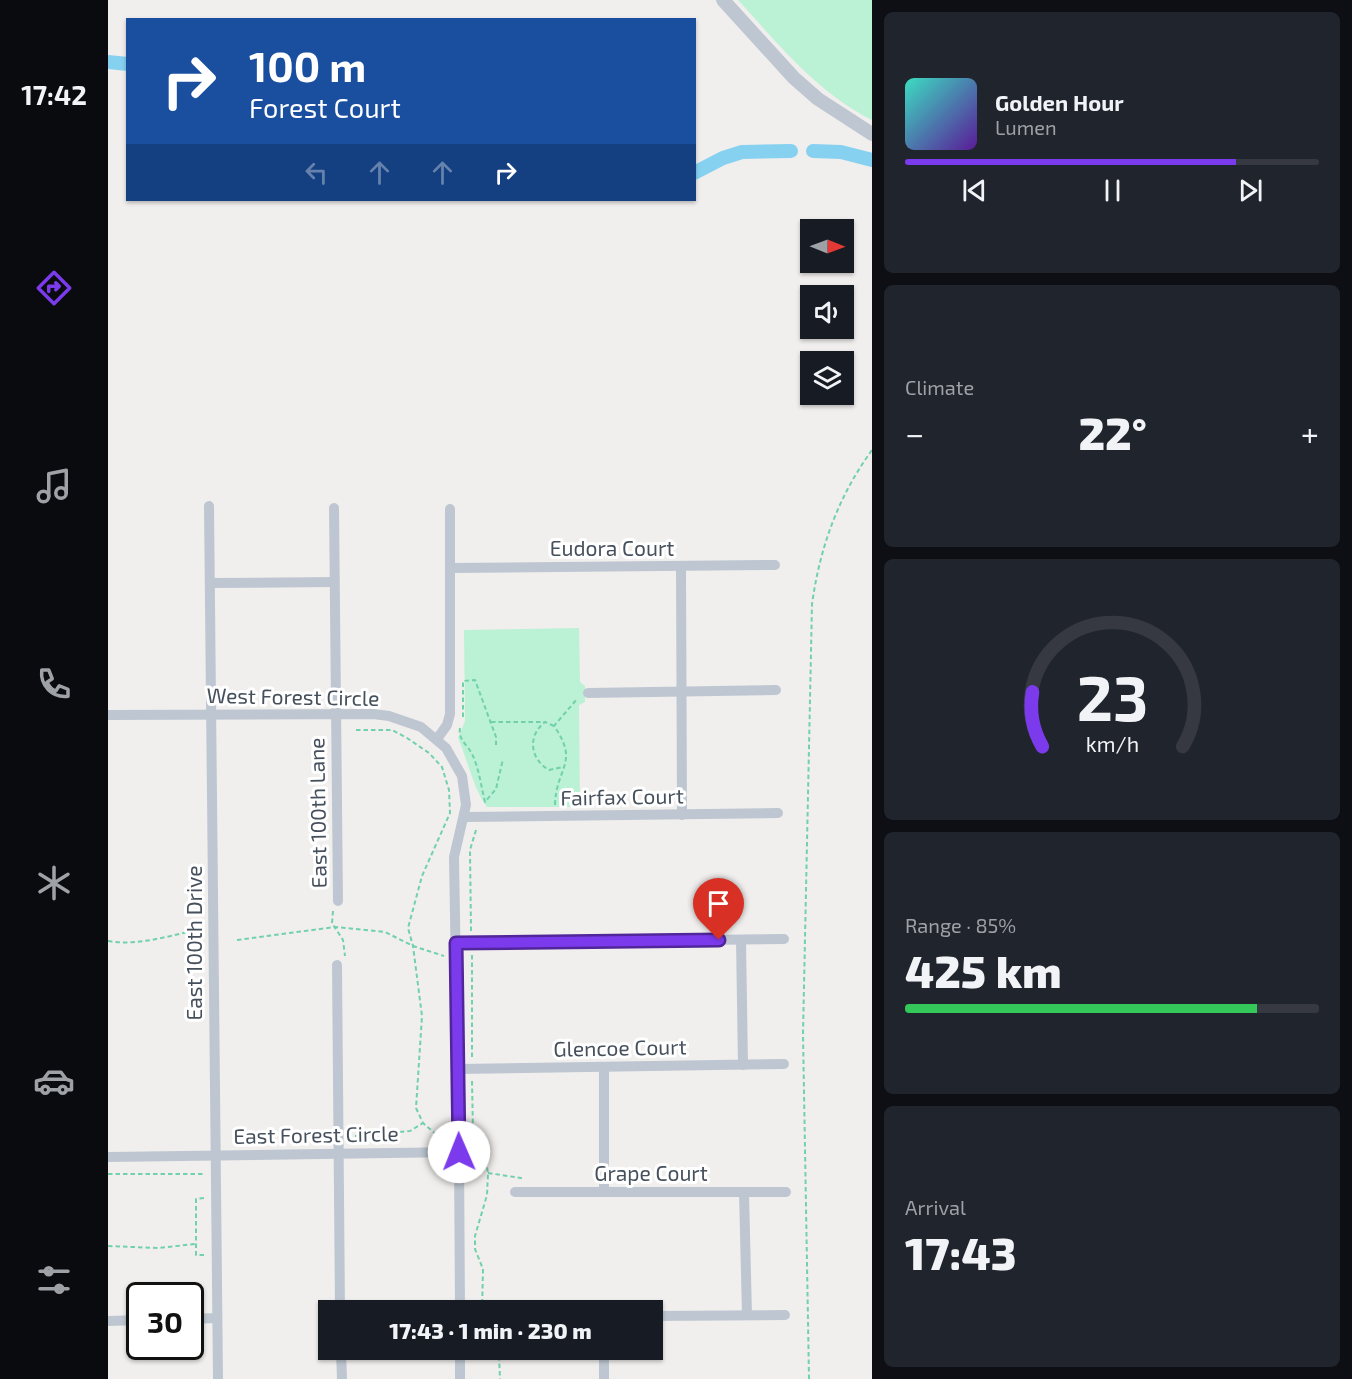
<!DOCTYPE html>
<html lang="en">
<head>
<meta charset="utf-8">
<style>
  body { margin:0; font-family:"Exo 2",sans-serif; background:#20242c; color:#f1f3f6; height:100vh; display:flex; flex-direction:column; font-size:22px; white-space:nowrap }
  * { box-sizing:border-box; margin:0 }
  p { font-size:20px; color:#9ea1a6 }
  .icon { flex:none; width:33px; height:33px; fill:none; stroke:currentColor; stroke-width:2; stroke-linecap:round; stroke-linejoin:round }
  .map { position:relative; flex:1; overflow:hidden }
  .panel { display:flex; flex-direction:column; gap:12px; padding:12px; background:#0d0f14; width:480px }
  .panel>* { flex:none }
  .hud { position:absolute; left:18px; top:18px; width:570px; height:183px; border-radius:0px; box-shadow:0 2px 4px #0004; background:#1a4fa0; color:#fff; overflow:hidden }
  .needle { width:39px; rotate:91deg }
  .tools { position:absolute; left:692px; top:219px; display:grid; gap:12px }
  .tools a { display:grid; place-items:center; width:54px; height:54px; border-radius:0px; background:#171b24; box-shadow:0 2px 4px #0004; font-size:30px }
  .speed { position:absolute; left:18px; top:1282px; display:flex; gap:12px; font-size:30px; font-weight:700; text-align:center }
  .speed>* { display:grid; place-content:center; width:78px; height:78px; border-radius:50%; background:#171b24; box-shadow:0 2px 4px #0004; line-height:1 }
  .speed .limit { border:3px solid #111; border-radius:9px; background:#fff; color:#111 }
  .pin { position:absolute; display:grid; place-items:center; width:51px; height:51px; color:#fff; margin:-62px -26px; border-radius:50% 50% 50% 0; rotate:-45deg; box-shadow:0 0 6px #0007 }
  .pin .icon { rotate:45deg }
  .me { position:absolute; width:66px; margin:-33px; rotate:359deg; stroke-linejoin:round; filter:drop-shadow(0 0 4px #0008) }
  .turn { display:flex; align-items:center; gap:21px; height:126px; padding:0 24px; font-size:27px }
  .turn .icon { width:78px; height:78px; stroke-width:2.5 }
  .turn b { display:block; font-size:42px; line-height:51px }
  .lanes { display:flex; align-items:center; height:57px; padding:0 24px; background:#0003; justify-content:center; gap:30px; direction:ltr }
  .lanes .off { opacity:.35 }
  .big { font-size:45px; font-weight:800; line-height:1.1 }
  .panel .tile { flex:1; display:flex; flex-direction:column; justify-content:center; gap:9px; min-width:0; padding:0 21px; border-radius:9px; background:#20242c }
  .panel .dial { align-items:center; gap:0 }
  .dial svg { height:156px; overflow:visible; fill:none; stroke:#363941; stroke-width:7; stroke-linecap:round; text-anchor:middle }
  .dial text { fill:#f1f3f6; stroke:none }
  .song { display:flex; align-items:center; gap:18px }
  .cover { width:72px; height:72px; border-radius:9px; background:linear-gradient(135deg,hsl(170 70% 55%),hsl(270 70% 35%)) }
  .played { height:6px; border-radius:3px; background:linear-gradient(90deg,#7c3aed 80%,#363941 80%) }
  .keys { display:flex; justify-content:space-around; direction:ltr }
  .heat { display:flex; justify-content:space-between; align-items:center; font-size:33px; direction:ltr }
  .charge { height:9px; border-radius:4px; background:linear-gradient(90deg,#34c759 85%,#363941 0) }
  .trip { position:absolute; left:210px; top:1300px; width:345px; height:60px; border-radius:0px; background:#171b24; box-shadow:0 2px 4px #0004; font-weight:800; line-height:60px; text-align:center }
  main { display:flex; flex:1; min-height:0 }
  .tab-bar { display:flex; flex-direction:column; width:108px; justify-content:space-around; align-items:center; background:#090b0e; color:#9ea1a6 }
  .tab-bar .icon { width:42px; height:42px }
  .tab-bar .current { color:#7c3aed }
  .tab-bar b { font-size:27px; color:#f1f3f6 }
  .map>svg:first-child { display:block }
  .green { fill:#bbf1d4 }
  .lines { fill:none; stroke-linecap:round; stroke-linejoin:round }
  .canal { stroke:#86d1f0; stroke-width:14 }
  .path { stroke:#71d1aa; stroke-width:2; stroke-dasharray:4.5 3; stroke-linecap:butt }
  .minor { stroke:#bec7d1; stroke-width:10 }
  .tertiary { stroke:#bec7d1; stroke-width:14 }
  .route-casing { stroke:#51269a; stroke-width:15 }
  .route { stroke:#7c3aed; stroke-width:10 }
  .labels { text-anchor:middle; dominant-baseline:central; stroke-width:6; stroke-linejoin:round; paint-order:stroke }
  .street-label { font-size:21px; fill:#46505d; stroke:#fff }
</style>
</head>
<body>
<main>
<nav class="tab-bar">
<b>17:42</b>
<svg class="icon current" aria-label="directions" viewBox="0 0 24 24"><path d="M12 3l9 9-9 9-9-9zM9 14v-3h6M13 9l2 2-2 2"/></svg>
<svg class="icon" aria-label="music" viewBox="0 0 24 24"><path d="M9 18V5l10-2v13"/><circle cx="6" cy="18" r="3"/><circle cx="16" cy="16" r="3"/></svg>
<svg class="icon" aria-label="phone" viewBox="0 0 24 24"><path d="M5 4h4l2 5-3 2q2 4 5 5l2-3 5 2v4C11 20 4 13 5 4z"/></svg>
<svg class="icon" aria-label="climate" viewBox="0 0 24 24"><path d="M12 3v18M4 7l16 10M4 17L20 7"/></svg>
<svg class="icon" aria-label="car" viewBox="0 0 24 24"><path d="M5 17H2v-5l4-1 3-4h7l3 4 3 1v5h-3M9 17h6M6 11h13"/><circle cx="7" cy="17" r="2"/><circle cx="17" cy="17" r="2"/></svg>
<svg class="icon" aria-label="filters" viewBox="0 0 24 24"><path d="M4 7h16M4 17h16"/><circle cx="9" cy="7" r="2"/><circle cx="15" cy="17" r="2"/></svg>
</nav>
<div class="map">
<svg width="764" height="1379" viewBox="0 0 764 1379">
  <rect width="100%" height="100%" fill="#f1efee"/>
  <g class="green">
    <path d="M 630,0 L 764,0 L 764,120 C 710,93 670,44 630,0 Z"/>
    <path d="M 471,628 L 472,682 L 477,686 L 477,702 L 471,705 L 472,807 L 379,807 C 365,788 360,761 350,738 L 357,721 L 356,630 Z"/>
  </g>
  <g class="lines">
    <g class="canal">
      <path d="M 0,62 L 20,64"/>
      <path d="M 705,151 L 733,152 L 764,160"/>
      <path d="M 586,173 L 615,158 L 634,152 L 683,151"/>
    </g>
    <g class="path">
      <path d="M 355,717 L 355,681 L 367,680 L 388,737 L 388,745"/>
      <path d="M 383,722 L 437,722"/>
      <path d="M 446,726 L 437,722 C 419,736 422,759 441,770 L 455,767"/>
      <path d="M 352,728 C 350,740 359,744 364,754 C 371,768 373,786 377,802 L 388,789 L 395,759"/>
      <path d="M 248,730 L 284,730 L 299,738 L 321,753 L 334,767 L 341,790 L 342,813 L 314,876 L 300,928 L 305,946 L 314,1016 L 308,1108 L 315,1123 L 331,1137"/>
      <path d="M 447,805 C 448,767 472,763 446,726 L 469,699"/>
      <path d="M 225,911 L 224,923 L 235,940 L 237,956"/>
      <path d="M 363,931 L 362,850 L 368,830"/>
      <path d="M 129,940 L 227,927 L 277,932 L 305,946 L 336,956"/>
      <path d="M 0,941 C 27,946 57,937 84,931"/>
      <path d="M 364,955 L 364,1057"/>
      <path d="M 364,1081 L 365,1131 L 375,1145 L 380,1173 L 379,1195 L 367,1236 L 367,1249 L 375,1269 L 374,1311"/>
      <path d="M 247,1136 L 302,1131 L 315,1123"/>
      <path d="M 380,1173 L 413,1178 L 413,1181"/>
      <path d="M 0,1174 L 95,1174"/>
      <path d="M 0,1246 L 50,1248 L 87,1244"/>
      <path d="M 96,1255 L 88,1255 L 88,1199 L 96,1198"/>
      <path d="M 387,1350 L 391,1355 L 392,1379"/>
      <path d="M 701,1379 L 695,1034 L 704,604 C 712,547 730,497 764,450"/>
    </g>
    <g class="minor">
      <path d="M 101,506 L 110,1379"/>
      <path d="M 226,508 L 230,901"/>
      <path d="M 573,566 L 574,815"/>
      <path d="M 342,568 L 667,565"/>
      <path d="M 102,583 L 226,582"/>
      <path d="M 480,693 L 668,690"/>
      <path d="M 0,715 L 265,714 L 281,716 L 313,727 L 338,748 L 354,776 L 358,805 L 346,857 L 351,1152 L 0,1157"/>
      <path d="M 329,739 L 339,725 L 342,714 L 342,509"/>
      <path d="M 358,817 L 670,813"/>
      <path d="M 633,940 L 635,1065"/>
      <path d="M 348,943 L 676,939"/>
      <path d="M 229,965 L 232,1311"/>
      <path d="M 496,1067 L 496,1192"/>
      <path d="M 350,1069 L 676,1064"/>
      <path d="M 351,1152 L 352,1311"/>
      <path d="M 407,1192 L 678,1192"/>
      <path d="M 636,1192 L 639,1315"/>
      <path d="M 544,1316 L 677,1315"/>
      <path d="M 82,1319 L 109,1318"/>
      <path d="M 0,1321 L 32,1320"/>
      <path d="M 233,1350 L 234,1379"/>
      <path d="M 352,1350 L 352,1379"/>
      <path d="M 496,1350 L 496,1379"/>
    </g>
    <path class="tertiary" d="M 615,0 L 686,78 L 710,99 L 764,134"/>
  </g>
  <g class="lines">
    <g class="route-casing">
      <path id="route" d="M 351,1152 L 348,943 L 611,940"/>
    </g>
    <use href="#route" class="route"/>
  </g>
  <g class="labels">
    <g class="street-label">
      <text x="504" y="547">Eudora Court</text>
      <text transform="translate(185 696) rotate(1)">West Forest Circle</text>
      <text transform="translate(514 796) rotate(-1)">Fairfax Court</text>
      <text transform="translate(209 813) rotate(-91)">East 100th Lane</text>
      <text transform="translate(85 943) rotate(-90)">East 100th Drive</text>
      <text transform="translate(512 1047) rotate(-1)">Glencoe Court</text>
      <text transform="translate(208 1134) rotate(-1)">East Forest Circle</text>
      <text x="543" y="1172">Grape Court</text>
    </g>
  </g>
</svg>
<div class="tools">
<a><svg class="needle" viewBox="-14 -14 28 28"><path d="M0-13l5 13h-10z" fill="#e53935"/><path d="M0 13l5-13h-10z" fill="#9ea1a6"/></svg></a>
<a><svg class="icon" aria-label="sound" viewBox="0 0 24 24"><path d="M4 9h4l5-4v14l-5-4H4zM17 9q2 3 0 6"/></svg></a>
<a><svg class="icon" aria-label="layers" viewBox="0 0 24 24"><path d="M12 4l9 5-9 5-9-5zM3 14l9 5 9-5"/></svg></a>
</div>
<div class="speed"><div class="limit">30</div></div>
<div class="pin" style="left:611px;top:940px;background:#d93025"><svg class="icon" aria-label="arrive" viewBox="0 0 24 24"><path d="M6 21V4h12l-3 4 3 4H6"/></svg></div>
<svg class="me" style="left:351px;top:1152px" viewBox="-20 -20 40 40"><circle r="19" fill="#fff"/><path d="M0-13L10 11 0 6-10 11z" fill="#7c3aed"/></svg>
<div class="trip">17:43 · 1 min · 230 m</div>
<div class="hud">
<div class="turn"><svg class="icon" aria-label="right" viewBox="0 0 24 24"><path d="M7 20v-9h11M14 6l5 5-5 5"/></svg><div><b>100 m</b>Forest Court</div></div>
<div class="lanes"><svg class="icon off" aria-label="left" viewBox="0 0 24 24"><path d="M17 20v-9H6M10 6l-5 5 5 5"/></svg><svg class="icon off" aria-label="ahead" viewBox="0 0 24 24"><path d="M12 20V5M6 11l6-6 6 6"/></svg><svg class="icon off" aria-label="ahead" viewBox="0 0 24 24"><path d="M12 20V5M6 11l6-6 6 6"/></svg><svg class="icon" aria-label="right" viewBox="0 0 24 24"><path d="M7 20v-9h11M14 6l5 5-5 5"/></svg></div>
</div>
</div>
<section class="panel">
<div class="tile">
<div class="song"><i class="cover"></i><div><b>Golden Hour</b><p>Lumen</p></div></div>
<div class="played"></div>
<div class="keys"><svg class="icon" aria-label="previous" viewBox="0 0 24 24"><path d="M18 5L8 12l10 7zM5 5v14"/></svg><svg class="icon" aria-label="pause" viewBox="0 0 24 24"><path d="M8 5v14M16 5v14"/></svg><svg class="icon" aria-label="next" viewBox="0 0 24 24"><path d="M6 5l10 7-10 7zM19 5v14"/></svg></div>
</div>
<div class="tile"><p>Climate</p>
<div class="heat"><a>−</a><b class="big">22°</b><a>+</a></div>
</div>
<div class="tile dial"><svg viewBox="0 0 100 80">
<path d="M14 69A42 42 0 1 1 86 69"/>
<path d="M14 69A42 42 0 0 1 9 41" stroke="#7c3aed"/>
<text x="50" y="56" font-size="32" font-weight="700">23</text>
<text x="50" y="72" font-size="11">km/h</text>
</svg></div>
<div class="tile"><p>Range · 85%</p><b class="big">425 km</b><div class="charge"></div></div>
<div class="tile"><p>Arrival</p><b class="big">17:43</b></div>
</section>
</main>
</body>
</html>
